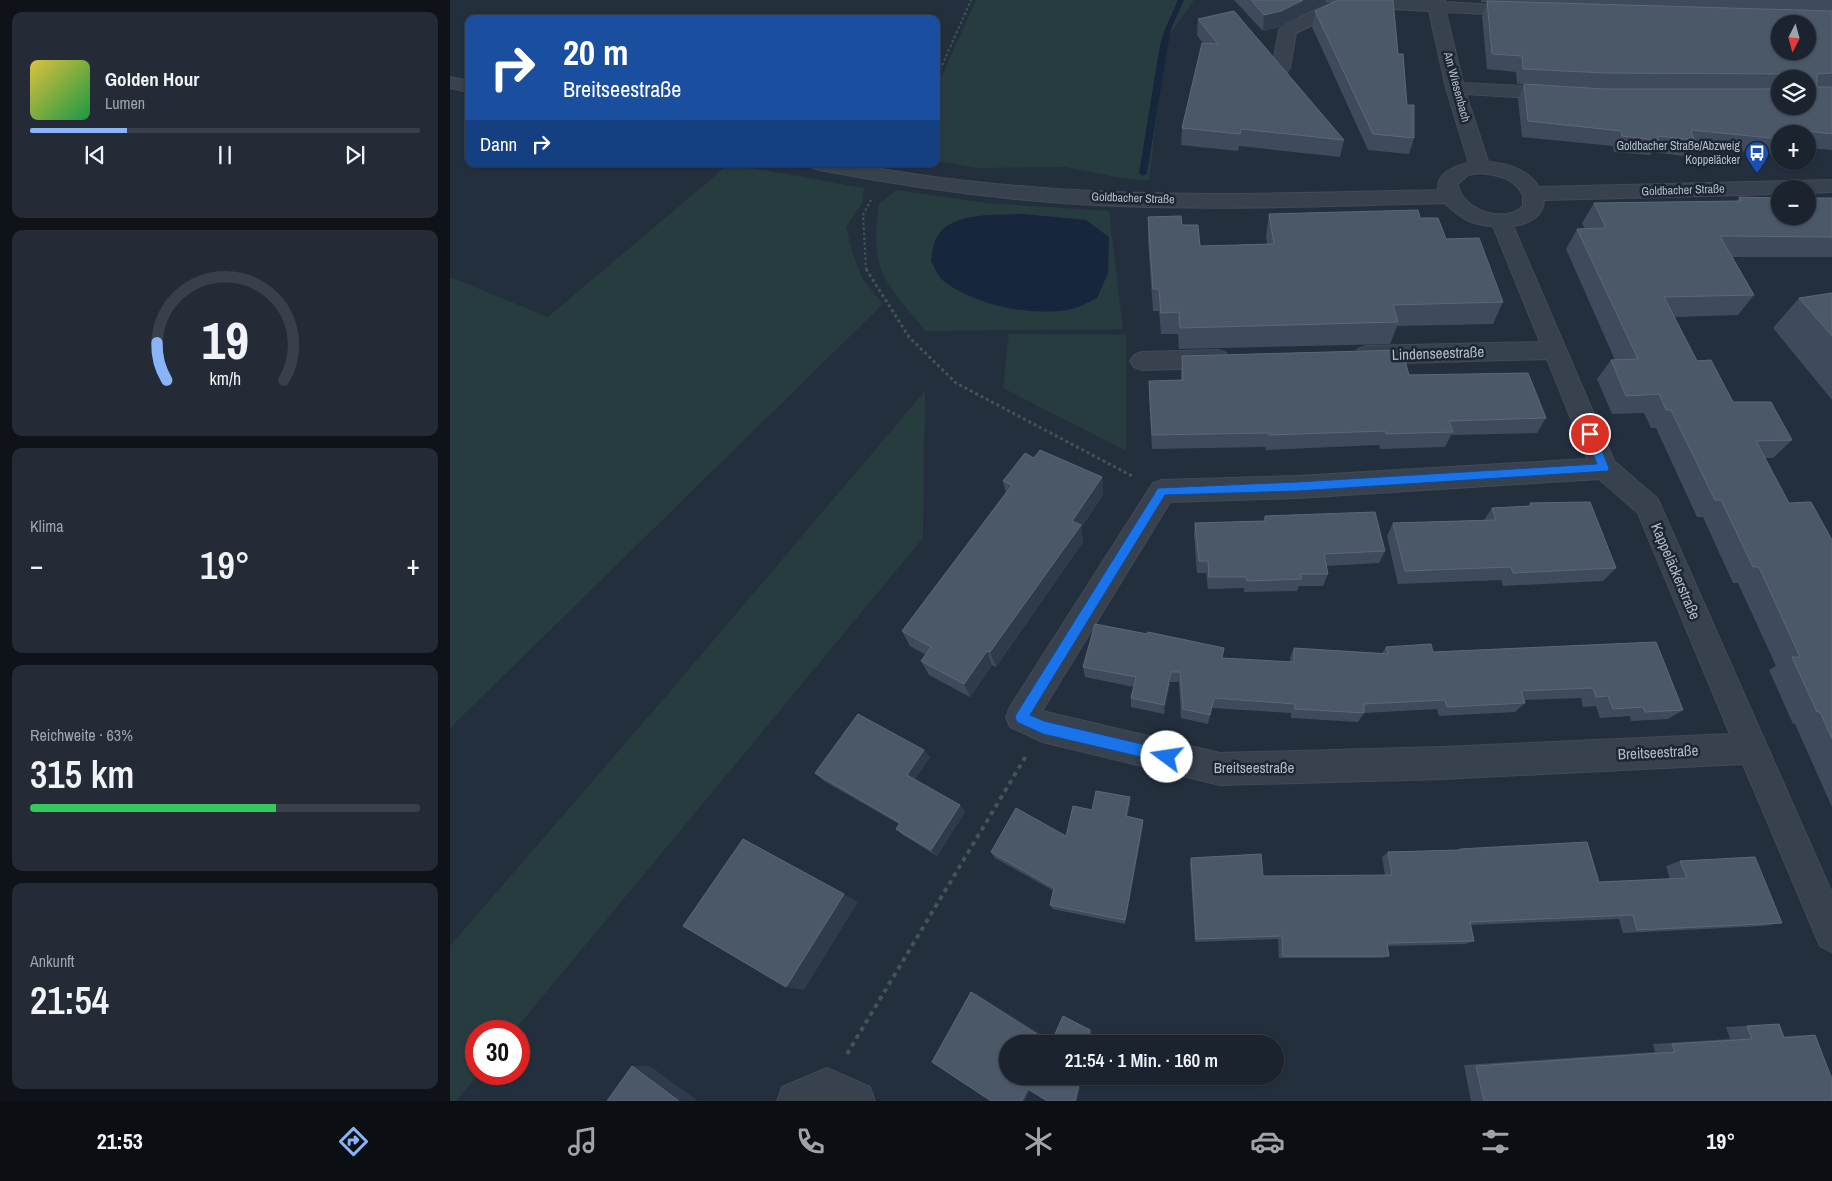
<!DOCTYPE html>
<html lang="de">
<head>
<meta charset="utf-8">
<style>
  body { margin:0; font-family:"Archivo Narrow",sans-serif; background:#242b36; color:#f1f3f6; height:100vh; display:flex; flex-direction:column; font-size:19px; white-space:nowrap }
  * { box-sizing:border-box; margin:0 }
  p { font-size:16px; color:#a0a4aa }
  .icon { flex:none; width:28px; height:28px; fill:none; stroke:currentColor; stroke-width:2; stroke-linecap:round; stroke-linejoin:round }
  .map { position:relative; flex:1; overflow:hidden }
  .drawer { display:flex; flex-direction:column; gap:12px; padding:12px; background:#0f1319; width:450px }
  .drawer>* { flex:none }
  .hud { position:absolute; left:15px; top:15px; width:475px; height:152px; border-radius:10px; box-shadow:0 1px 4px #0004,0 0 0 1px #39404a; background:#1a4fa0; color:#fff; overflow:hidden }
  .needle { width:32px; rotate:186deg }
  .fabs { position:absolute; left:1321px; top:15px; display:grid; gap:10px }
  .fabs a { display:grid; place-items:center; width:45px; height:45px; border-radius:50%; background:#1b232e; box-shadow:0 1px 4px #0004,0 0 0 1px #39404a; font-size:25px }
  .speed { position:absolute; left:15px; top:1020px; display:flex; gap:10px; font-size:25px; font-weight:700; text-align:center }
  .speed>* { display:grid; place-content:center; width:65px; height:65px; border-radius:50%; background:#1b232e; box-shadow:0 1px 4px #0004,0 0 0 1px #39404a; line-height:1 }
  .speed .limit { border:8px solid #d22; background:#fff; color:#111 }
  .pin { position:absolute; display:grid; place-items:center; width:42px; height:42px; color:#fff; margin:-21px; border:2px solid #fff; border-radius:50%; box-shadow:0 1px 5px #0007 }
  .me { position:absolute; width:55px; margin:-28px; rotate:284deg; stroke-linejoin:round; filter:drop-shadow(0 0 4px #0008) }
  .turn { display:flex; align-items:center; gap:18px; height:105px; padding:0 15px; font-size:22px }
  .turn .icon { width:65px; height:65px; stroke-width:2.5 }
  .turn b { display:block; font-size:35px; line-height:42px }
  .then { display:flex; align-items:center; height:48px; padding:0 15px; background:#0003; gap:10px; font-size:19px }
  .big { font-size:38px; font-weight:600; line-height:1.1 }
  .drawer .tile { flex:1; display:flex; flex-direction:column; justify-content:center; gap:8px; min-width:0; padding:0 18px; border-radius:10px; background:#242b36 }
  .drawer .dial { align-items:center; gap:0 }
  .dial svg { height:130px; overflow:visible; fill:none; stroke:#39404a; stroke-width:7; stroke-linecap:round; text-anchor:middle }
  .dial text { fill:#f1f3f6; stroke:none }
  .song { display:flex; align-items:center; gap:15px }
  .cover { width:60px; height:60px; border-radius:8px; background:linear-gradient(135deg,hsl(50 70% 55%),hsl(140 70% 35%)) }
  .played { height:5px; border-radius:2px; background:linear-gradient(90deg,#8ab4f8 25%,#39404a 25%) }
  .keys { display:flex; justify-content:space-around; direction:ltr }
  .heat { display:flex; justify-content:space-between; align-items:center; font-size:28px; direction:ltr }
  .charge { height:8px; border-radius:4px; background:linear-gradient(90deg,#34c759 63%,#39404a 0) }
  .trip { position:absolute; left:549px; top:1035px; width:285px; height:50px; border-radius:25px; background:#1b232e; box-shadow:0 1px 4px #0004,0 0 0 1px #39404a; font-weight:600; line-height:50px; text-align:center }
  .menu { display:flex; height:80px; justify-content:space-around; align-items:center; background:#0b0e12; color:#a0a4aa }
  .menu .icon { width:35px; height:35px }
  .menu .current { color:#8ab4f8 }
  .menu b { font-size:22px; color:#f1f3f6 }
  main { display:flex; flex:1; min-height:0 }
  .map>svg:first-child { display:block }
  .green { fill:#263c3f; fill-rule:evenodd }
  .water { fill:#17263c }
  .lines { fill:none; stroke-linecap:round; stroke-linejoin:round }
  .stream { fill:#17263c; fill-rule:evenodd }
  .minor-casing { stroke:#414a57; stroke-width:2 }
  .tertiary-casing { stroke:#414a57; stroke-width:2 }
  .path-far2 { stroke:#3f5557; stroke-width:2; stroke-dasharray:2.5 2.5; stroke-linecap:butt }
  .path-far1 { stroke:#3f5557; stroke-width:3; stroke-dasharray:3 3; stroke-linecap:butt }
  .path { stroke:#3f5557; stroke-width:4; stroke-dasharray:4.5 4.5; stroke-linecap:butt }
  .minor { fill:#38414e; fill-rule:evenodd }
  .tertiary { fill:#38414e; fill-rule:evenodd }
  .wall { fill:#3f4b5c; fill-rule:evenodd }
  .shaded-wall { fill:#2f3b4b }
  .building { fill:#4b5868; stroke:#5c6777; fill-rule:evenodd }
  .route { fill:#1a73e8; stroke:#114b97 }
  .labels { text-anchor:middle; dominant-baseline:central; stroke-width:5; stroke-linejoin:round; paint-order:stroke }
  .far-street-label { font-size:12px; fill:#b4bcc9; stroke:#1d2633 }
  .far-poi-label { font-size:12px; fill:#b4bcc9; stroke:#1d2633; text-anchor:end }
  .street-label { font-size:15px; fill:#b4bcc9; stroke:#1d2633 }
</style>
</head>
<body>
<main>
<section class="drawer">
<div class="tile">
<div class="song"><i class="cover"></i><div><b>Golden Hour</b><p>Lumen</p></div></div>
<div class="played"></div>
<div class="keys"><svg class="icon" aria-label="previous" viewBox="0 0 24 24"><path d="M18 5L8 12l10 7zM5 5v14"/></svg><svg class="icon" aria-label="pause" viewBox="0 0 24 24"><path d="M8 5v14M16 5v14"/></svg><svg class="icon" aria-label="next" viewBox="0 0 24 24"><path d="M6 5l10 7-10 7zM19 5v14"/></svg></div>
</div>
<div class="tile dial"><svg viewBox="0 0 100 80">
<path d="M14 69A42 42 0 1 1 86 69"/>
<path d="M14 69A42 42 0 0 1 8 46" stroke="#8ab4f8"/>
<text x="50" y="56" font-size="32" font-weight="700">19</text>
<text x="50" y="72" font-size="11">km/h</text>
</svg></div>
<div class="tile"><p>Klima</p>
<div class="heat"><a>−</a><b class="big">19°</b><a>+</a></div>
</div>
<div class="tile"><p>Reichweite · 63%</p><b class="big">315 km</b><div class="charge"></div></div>
<div class="tile"><p>Ankunft</p><b class="big">21:54</b></div>
</section>
<div class="map">
<svg width="1382" height="1101" viewBox="0 0 1382 1101">
  <rect width="100%" height="100%" fill="#242f3e"/>
  <g class="green">
    <path d="M 526,0 L 744,0 L 716,40 L 699,181 L 666,177 L 615,167 L 527,168 L 486,161 L 486,89 Z"/>
    <path d="M 279,164 L 414,188 L 412,203 L 396,227 L 402,251 L 412,278 L 433,304 L 0,728 L 0,277 L 98,317 Z"/>
    <path d="M 446,190 L 536,203 L 659,211 L 673,329 L 476,331 C 464,317 436,286 431,269 C 424,249 426,225 429,204 ZM 573,214 L 591,217 L 622,309 L 590,311 L 559,309 L 514,218 Z"/>
    <path d="M 559,334 L 676,335 L 676,451 L 553,388 Z"/>
    <path d="M 475,391 L 473,538 L 64,1031 L 26,1031 L 26,1074 L 29,1074 L 6,1101 L 0,1101 L 0,946 L 218,694 Z"/>
  </g>
  <path class="water" d="M 573,214 L 636,220 L 659,237 L 658,273 L 647,298 C 639,302 630,307 622,309 C 584,317 528,306 496,283 C 488,277 485,268 481,261 C 482,254 483,247 485,241 C 496,211 547,215 573,214 Z"/>
  <g class="lines">
    <path class="stream" d="M 728,0 L 734,0 L 721,29 L 718,45 L 697,173 L 693,176 L 689,173 L 710,45 L 715,29 Z"/>
    <g class="minor-casing">
      <g id="minor">
        <path d="M 929,0 L 995,0 L 995,2 L 1079,7 L 1081,11 L 1079,15 L 1073,16 L 996,12 L 1013,83 L 1109,88 L 1116,90 L 1118,94 L 1116,98 L 1109,100 L 1016,94 L 1040,167 L 1037,171 L 1030,173 L 1023,171 L 1020,167 L 996,88 L 979,11 L 941,9 L 885,14 L 846,33 L 840,68 L 837,72 L 831,73 L 825,72 L 822,68 L 829,30 L 832,26 L 876,5 Z"/>
        <path d="M 1051,214 L 1058,216 L 1061,221 L 1164,461 L 1207,498 L 1211,506 L 1382,893 L 1382,952 L 1370,946 L 1293,764 L 992,779 L 770,785 L 593,742 L 560,727 L 556,717 L 560,707 L 703,483 L 712,480 L 848,476 L 1137,459 L 1097,359 L 916,364 L 908,361 L 904,355 L 908,349 L 916,346 L 1090,342 L 1041,221 L 1044,216 ZM 1149,479 L 1188,513 L 1280,734 L 992,747 L 770,753 L 592,711 L 720,502 L 848,498 Z"/>
        <path d="M 768,350 L 776,353 L 780,359 L 776,365 L 768,368 L 692,370 L 684,367 L 680,361 L 684,355 L 692,352 Z"/>
        <path d="M 377,1068 L 420,1087 L 425,1101 L 327,1101 L 332,1087 Z"/>
      </g>
    </g>
    <g class="tertiary-casing">
      <g id="tertiary">
        <path d="M 0,77 L 19,81 L 19,92 L 0,88 Z"/>
        <path d="M 1030,161 C 1053,163 1075,166 1089,187 L 1382,180 L 1382,192 L 1358,193 L 1358,189 L 1330,189 L 1330,194 L 1094,200 C 1093,232 1040,230 1019,221 C 1010,217 1002,210 995,203 C 885,206 776,210 666,206 C 567,202 468,189 370,170 L 363,168 L 360,164 C 397,161 433,170 469,175 C 510,181 552,185 594,188 C 725,198 857,193 988,190 C 986,168 1014,163 1030,161 ZM 1030,173 C 1048,175 1064,178 1073,195 L 1073,206 C 1055,225 1011,210 1008,184 L 1018,175 Z"/>
      </g>
    </g>
    <g class="path-far2">
      <path d="M 486,79 L 521,0"/>
      <path d="M 416,270 L 413,215 L 421,200"/>
    </g>
    <path class="path-far1" d="M 416,269 L 459,337 L 506,383 L 684,477"/>
    <path class="path" d="M 397,1054 L 576,756"/>
    <use href="#minor" class="minor"/>
    <use href="#tertiary" class="tertiary"/>
  </g>
  <g class="wall">
    <path d="M 784,0 L 943,0 L 948,54 L 957,105 L 964,138 L 959,154 L 918,150 L 862,27 L 865,11 L 882,3 L 876,3 L 829,27 L 813,31 Z"/>
    <path d="M 1031,0 L 1382,0 L 1382,150 L 1358,148 L 1358,134 L 1330,134 L 1330,155 L 1240,146 L 1234,156 L 1202,152 L 1200,155 L 1164,152 L 1163,146 L 1072,137 L 1068,99 L 1074,84 L 1067,84 L 1066,72 L 1037,69 L 1032,16 L 1037,2 L 1031,2 ZM 1330,79 L 1358,79 L 1330,106 Z"/>
    <path d="M 748,19 L 894,140 L 890,157 L 789,146 L 788,151 L 731,145 L 732,128 L 753,43 L 747,35 Z"/>
    <path d="M 1289,197 L 1382,198 L 1382,257 L 1282,257 L 1304,295 L 1288,315 L 1224,317 L 1247,361 L 1283,402 L 1342,440 L 1323,458 L 1315,458 L 1339,503 L 1382,540 L 1382,807 L 1345,724 L 1343,724 L 1319,670 L 1326,666 L 1288,583 L 1283,583 L 1253,517 L 1247,517 L 1206,428 L 1201,428 L 1194,413 L 1162,414 L 1147,379 L 1161,360 L 1165,360 L 1116,249 L 1127,229 L 1135,229 L 1132,223 L 1144,203 L 1287,201 Z"/>
    <path d="M 819,214 L 970,218 L 996,239 L 1053,302 L 1043,324 L 947,326 L 940,344 L 729,349 L 728,334 L 711,334 L 709,311 L 703,311 L 698,240 L 698,217 L 732,225 L 750,246 L 817,244 L 816,236 Z"/>
    <path d="M 1382,293 L 1382,400 L 1323,328 L 1349,298 Z"/>
    <path d="M 732,356 L 959,375 L 1096,418 L 1087,433 L 1001,435 L 995,447 L 930,449 L 929,445 L 816,450 L 815,447 L 702,449 L 699,396 L 699,381 L 731,381 L 731,371 Z"/>
    <path d="M 584,458 L 652,477 L 653,495 L 631,528 L 633,542 L 546,667 L 542,665 L 520,697 L 479,675 L 471,661 L 476,655 L 460,646 L 452,631 L 556,493 L 553,481 Z"/>
    <path d="M 1080,503 L 1166,568 L 1153,581 L 1053,586 L 1051,580 L 948,584 L 937,536 L 943,523 L 1034,520 L 1042,508 L 1078,506 Z"/>
    <path d="M 815,516 L 935,551 L 929,563 L 876,566 L 878,574 L 873,586 L 849,586 L 847,591 L 794,592 L 794,588 L 758,589 L 756,573 L 747,573 L 744,535 L 745,523 L 814,521 Z"/>
    <path d="M 1206,642 L 1233,710 L 1218,719 L 1181,721 L 1180,716 L 1150,718 L 1146,706 L 1133,707 L 1131,698 L 1074,700 L 1075,703 L 1065,712 L 989,716 L 987,709 L 914,713 L 908,722 L 841,718 L 841,713 L 762,708 L 758,724 L 731,718 L 729,682 L 720,682 L 714,714 L 681,707 L 681,698 L 684,687 L 635,677 L 633,667 L 772,658 L 840,662 L 840,658 L 844,648 L 932,653 L 936,647 L 983,652 Z"/>
    <path d="M 480,757 L 465,779 L 515,812 L 487,856 L 453,835 L 446,829 L 449,824 L 374,781 L 365,773 Z"/>
    <path d="M 680,804 L 677,816 L 693,826 L 675,924 L 603,909 L 600,905 L 604,891 L 545,858 L 541,852 L 616,836 L 642,810 Z"/>
    <path d="M 1010,849 L 1149,882 L 1220,879 L 1216,866 L 1230,861 L 1332,923 L 1314,926 L 1173,933 L 1169,919 L 1021,925 L 1024,941 L 1015,944 L 937,946 L 939,956 L 932,958 L 829,958 L 828,939 L 745,942 L 740,863 L 741,858 L 813,876 L 935,875 L 932,857 L 938,852 L 1007,850 Z"/>
    <path d="M 1329,1024 L 1334,1036 L 1365,1035 L 1382,1101 L 1021,1101 L 1014,1065 L 1205,1052 L 1203,1044 L 1280,1039 L 1276,1027 Z"/>
  </g>
  <g class="shaded-wall">
    <path d="M 853,0 L 876,0 L 876,3 L 829,27 L 813,31 L 814,15 Z"/>
    <path d="M 652,477 L 653,495 L 631,528 L 633,542 L 546,667 L 540,652 L 622,521 Z"/>
    <path d="M 537,651 L 542,665 L 520,697 L 514,684 Z"/>
    <path d="M 721,672 L 720,682 L 714,714 L 714,705 Z"/>
    <path d="M 474,750 L 480,757 L 463,782 L 457,775 Z"/>
    <path d="M 680,797 L 680,804 L 676,823 L 676,816 Z"/>
    <path d="M 510,805 L 515,812 L 487,856 L 481,850 Z"/>
    <path d="M 693,820 L 693,826 L 675,924 L 675,920 Z"/>
    <path d="M 293,839 L 408,902 L 354,990 L 336,987 Z"/>
    <path d="M 521,992 L 527,994 L 605,1043 L 601,1043 Z"/>
    <path d="M 613,1016 L 642,1030 L 639,1044 L 637,1044 Z"/>
    <path d="M 182,1066 L 200,1066 L 248,1101 L 229,1101 Z"/>
    <path d="M 631,1076 L 633,1076 L 627,1101 L 625,1101 Z"/>
    <path d="M 582,1087 L 575,1101 L 572,1101 L 578,1089 Z"/>
  </g>
  <g class="building">
    <path d="M 801,0 L 853,0 L 831,11 L 814,15 Z"/>
    <path d="M 888,0 L 943,0 L 948,54 L 953,54 L 957,105 L 964,105 L 964,138 L 923,134 L 865,11 Z"/>
    <path d="M 1037,1 L 1382,11 L 1382,73 L 1367,74 L 1367,87 L 1382,87 L 1382,134 L 1348,130 L 1349,134 L 1330,134 L 1330,139 L 1241,130 L 1244,140 L 1208,136 L 1208,140 L 1172,136 L 1171,131 L 1078,121 L 1074,84 L 1155,89 L 1330,89 L 1330,106 L 1358,106 L 1358,79 L 1342,79 L 1342,76 L 1340,74 L 1155,73 L 1073,69 L 1072,56 L 1042,54 ZM 1330,24 L 1358,24 L 1358,51 L 1330,51 Z"/>
    <path d="M 784,11 L 894,140 L 791,129 L 790,134 L 732,128 L 752,43 L 768,44 L 748,19 Z"/>
    <path d="M 1289,197 L 1330,198 L 1330,216 L 1358,216 L 1358,198 L 1382,198 L 1382,237 L 1270,236 L 1304,295 L 1214,297 L 1247,361 L 1261,360 L 1283,402 L 1321,402 L 1342,440 L 1306,441 L 1339,503 L 1361,502 L 1382,540 L 1382,739 L 1370,712 L 1367,712 L 1342,657 L 1350,657 L 1309,567 L 1303,567 L 1271,500 L 1265,500 L 1221,410 L 1216,410 L 1209,394 L 1176,396 L 1161,360 L 1188,359 L 1127,229 L 1156,228 L 1144,203 L 1291,201 Z"/>
    <path d="M 968,210 L 970,218 L 988,218 L 996,239 L 1029,238 L 1053,302 L 943,305 L 948,322 L 730,328 L 729,312 L 711,313 L 709,289 L 703,289 L 698,217 L 731,216 L 732,225 L 748,225 L 750,246 L 824,244 L 819,214 Z"/>
    <path d="M 1382,293 L 1382,336 L 1349,298 Z"/>
    <path d="M 952,350 L 959,375 L 1078,373 L 1096,418 L 999,421 L 1003,432 L 936,434 L 935,431 L 819,435 L 818,433 L 702,435 L 699,381 L 733,380 L 732,356 Z"/>
    <path d="M 590,450 L 652,477 L 622,521 L 631,525 L 540,652 L 537,651 L 514,684 L 471,661 L 481,647 L 452,631 L 562,485 L 553,481 L 575,453 L 584,458 Z"/>
    <path d="M 1140,502 L 1166,568 L 1063,573 L 1061,567 L 955,571 L 943,523 L 1046,520 L 1042,508 L 1082,506 L 1080,503 Z"/>
    <path d="M 925,512 L 935,551 L 874,554 L 878,574 L 851,574 L 851,579 L 797,581 L 796,577 L 759,577 L 758,561 L 749,561 L 745,523 L 815,521 L 815,516 Z"/>
    <path d="M 645,624 L 697,634 L 698,632 L 774,648 L 772,658 L 844,662 L 844,648 L 938,654 L 936,647 L 981,644 L 983,652 L 1206,642 L 1233,710 L 1195,712 L 1193,707 L 1163,709 L 1158,696 L 1146,697 L 1143,688 L 1071,691 L 1075,703 L 997,707 L 995,700 L 914,704 L 914,713 L 845,709 L 845,704 L 764,698 L 760,715 L 733,709 L 730,672 L 721,672 L 714,705 L 681,698 L 686,677 L 633,667 Z"/>
    <path d="M 408,714 L 474,750 L 457,775 L 510,805 L 481,850 L 446,829 L 450,823 L 365,773 Z"/>
    <path d="M 646,791 L 680,797 L 676,816 L 693,820 L 675,920 L 600,905 L 604,888 L 541,852 L 566,808 L 616,836 L 623,806 L 642,810 Z"/>
    <path d="M 293,839 L 394,894 L 336,987 L 233,926 Z"/>
    <path d="M 1137,842 L 1149,882 L 1237,878 L 1230,861 L 1305,857 L 1332,923 L 1187,930 L 1183,915 L 1020,922 L 1024,941 L 937,943 L 939,956 L 833,956 L 832,936 L 746,939 L 741,858 L 811,854 L 813,876 L 942,875 L 938,852 L 1010,850 L 1010,849 Z"/>
    <path d="M 521,992 L 601,1043 L 613,1016 L 640,1030 L 637,1044 L 558,1044 L 558,1076 L 631,1076 L 625,1101 L 597,1101 L 578,1089 L 572,1101 L 541,1101 L 482,1062 Z"/>
    <path d="M 1329,1024 L 1334,1038 L 1365,1035 L 1382,1079 L 1382,1101 L 1034,1101 L 1026,1066 L 1225,1052 L 1222,1044 L 1302,1039 L 1297,1026 Z"/>
    <path d="M 182,1066 L 229,1101 L 157,1101 Z"/>
  </g>
  <path class="route" d="M 1140,430 L 1145,434 L 1159,468 L 1158,471 L 848,491 L 715,495 L 580,715 L 594,721 L 717,750 L 721,752 L 723,757 L 721,761 L 717,763 L 593,734 L 567,722 L 565,717 L 567,713 L 708,488 L 848,482 L 1147,464 L 1135,434 Z"/>
  <defs>
    <g id="bus-pin" transform="scale(1.25)"><path d="M0 17L-7.5 6A9.5 9.5 0 1 1 7.5 6Z" fill="#1a4fb4" stroke="#1d2633"/><path d="M-5-6H5V4H4V6H2V4H-2V6H-4V4H-5ZM-3.5-4V0h7V-4ZM-3.5 1.2v1.5H-2V1.2ZM2 1.2v1.5H3.5V1.2Z" fill="#fff"/></g>
  </defs>
  <g fill-rule="evenodd">
    <use href="#bus-pin" x="1307" y="153"/>
  </g>
  <g class="labels">
    <g class="far-street-label">
      <text transform="translate(1007 87) rotate(75)">Am Wiesenbach</text>
      <text transform="translate(1233 190) rotate(-2)">Goldbacher Straße</text>
      <text transform="translate(683 198) rotate(2)">Goldbacher Straße</text>
    </g>
    <g class="far-poi-label">
      <text x="1290" y="146">Goldbacher Straße/Abzweig<tspan x="1290" dy="14">Koppeläcker</tspan></text>
    </g>
    <g class="street-label">
      <text transform="translate(988 353) rotate(-2)">Lindenseestraße</text>
      <text transform="translate(1226 571) rotate(67)">Kappeläckerstraße</text>
      <text transform="translate(1208 752) rotate(-3)">Breitseestraße</text>
      <text x="804" y="767">Breitseestraße</text>
    </g>
  </g>
</svg>
<div class="fabs">
<a><svg class="needle" viewBox="-14 -14 28 28"><path d="M0-13l5 13h-10z" fill="#e53935"/><path d="M0 13l5-13h-10z" fill="#a0a4aa"/></svg></a>
<a><svg class="icon" aria-label="layers" viewBox="0 0 24 24"><path d="M12 4l9 5-9 5-9-5zM3 14l9 5 9-5"/></svg></a>
<a>+</a>
<a>−</a>
</div>
<div class="speed"><div class="limit">30</div></div>
<div class="pin" style="left:1140px;top:434px;background:#d93025"><svg class="icon" aria-label="arrive" viewBox="0 0 24 24"><path d="M6 21V4h12l-3 4 3 4H6"/></svg></div>
<svg class="me" style="left:717px;top:757px" viewBox="-20 -20 40 40"><circle r="19" fill="#fff"/><path d="M0-13L10 11 0 6-10 11z" fill="#1a73e8"/></svg>
<div class="trip">21:54 · 1 Min. · 160 m</div>
<div class="hud">
<div class="turn"><svg class="icon" aria-label="right" viewBox="0 0 24 24"><path d="M7 20v-9h11M14 6l5 5-5 5"/></svg><div><b>20 m</b>Breitseestraße</div></div>
<div class="then">Dann<svg class="icon" aria-label="right" viewBox="0 0 24 24"><path d="M7 20v-9h11M14 6l5 5-5 5"/></svg></div>
</div>
</div>
</main>
<nav class="menu">
<b>21:53</b>
<svg class="icon current" aria-label="directions" viewBox="0 0 24 24"><path d="M12 3l9 9-9 9-9-9zM9 14v-3h6M13 9l2 2-2 2"/></svg>
<svg class="icon" aria-label="music" viewBox="0 0 24 24"><path d="M9 18V5l10-2v13"/><circle cx="6" cy="18" r="3"/><circle cx="16" cy="16" r="3"/></svg>
<svg class="icon" aria-label="phone" viewBox="0 0 24 24"><path d="M5 4h4l2 5-3 2q2 4 5 5l2-3 5 2v4C11 20 4 13 5 4z"/></svg>
<svg class="icon" aria-label="climate" viewBox="0 0 24 24"><path d="M12 3v18M4 7l16 10M4 17L20 7"/></svg>
<svg class="icon" aria-label="car" viewBox="0 0 24 24"><path d="M5 17H2v-5l4-1 3-4h7l3 4 3 1v5h-3M9 17h6M6 11h13"/><circle cx="7" cy="17" r="2"/><circle cx="17" cy="17" r="2"/></svg>
<svg class="icon" aria-label="filters" viewBox="0 0 24 24"><path d="M4 7h16M4 17h16"/><circle cx="9" cy="7" r="2"/><circle cx="15" cy="17" r="2"/></svg>
<b>19°</b>
</nav>
</body>
</html>
